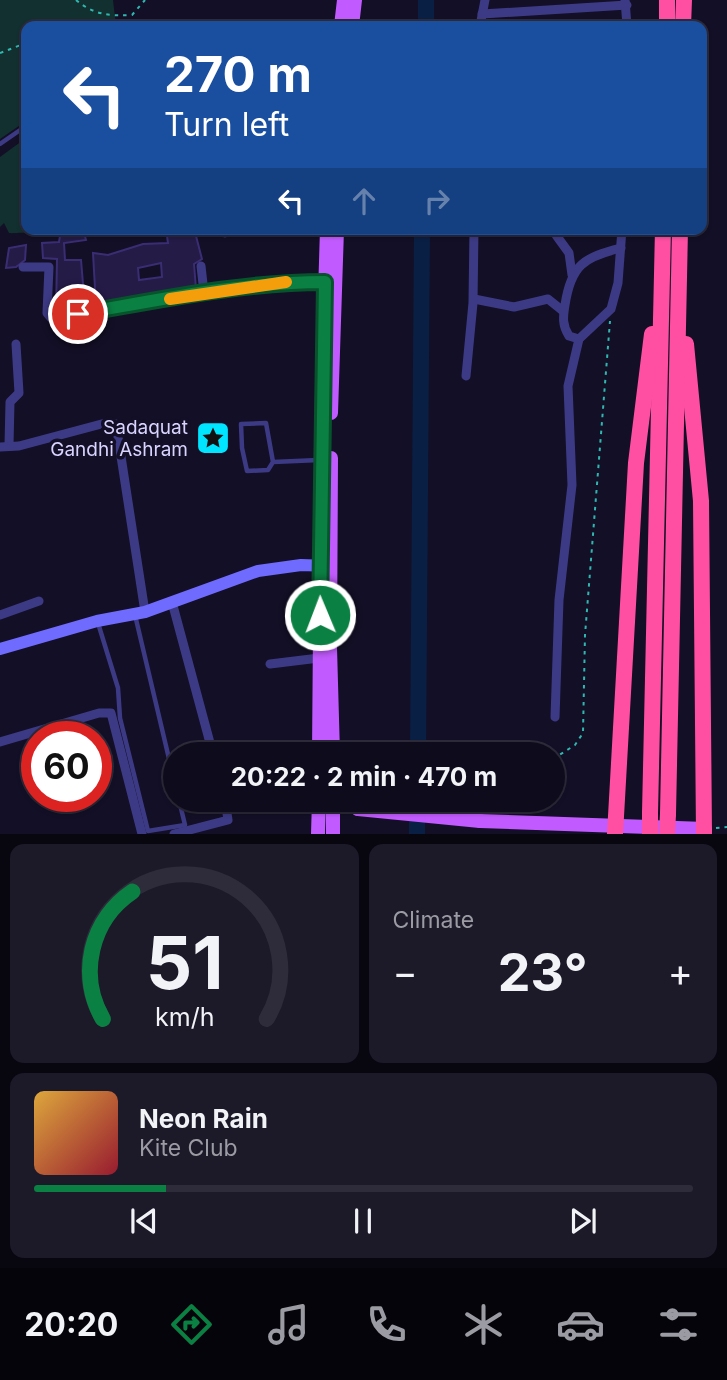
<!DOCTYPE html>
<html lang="en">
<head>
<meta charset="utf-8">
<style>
  body { margin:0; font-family:Inter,sans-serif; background:#1c1929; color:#f1f3f6; height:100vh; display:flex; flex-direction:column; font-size:26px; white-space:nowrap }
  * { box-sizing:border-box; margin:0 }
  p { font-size:23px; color:#9b9ba3 }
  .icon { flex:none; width:38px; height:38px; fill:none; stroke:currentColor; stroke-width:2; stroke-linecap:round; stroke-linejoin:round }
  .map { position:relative; height:834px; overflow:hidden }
  .drawer { display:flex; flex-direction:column; gap:10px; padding:10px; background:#08060f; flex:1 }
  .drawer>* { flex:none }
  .hud { position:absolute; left:21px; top:21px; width:686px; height:214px; border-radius:14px; box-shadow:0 2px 5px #0004,0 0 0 2px #2e2b3b; background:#1a4fa0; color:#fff; overflow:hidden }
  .speed { position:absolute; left:21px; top:721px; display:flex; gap:14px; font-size:35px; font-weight:700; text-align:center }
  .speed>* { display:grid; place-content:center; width:91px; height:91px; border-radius:50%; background:#0e0b1c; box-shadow:0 2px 5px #0004,0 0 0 2px #2e2b3b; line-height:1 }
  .speed .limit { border:10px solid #d22; background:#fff; color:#111 }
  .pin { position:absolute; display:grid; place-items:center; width:60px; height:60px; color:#fff; margin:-30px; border:4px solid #fff; border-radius:50%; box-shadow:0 2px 7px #0007 }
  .me { position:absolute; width:77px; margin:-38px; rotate:359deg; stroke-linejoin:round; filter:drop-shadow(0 0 5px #0008) }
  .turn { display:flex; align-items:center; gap:24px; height:147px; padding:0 28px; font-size:32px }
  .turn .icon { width:91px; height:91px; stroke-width:2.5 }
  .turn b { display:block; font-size:49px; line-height:60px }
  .lanes { display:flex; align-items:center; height:66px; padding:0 28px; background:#0003; justify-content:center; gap:35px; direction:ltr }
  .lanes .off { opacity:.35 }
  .big { font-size:52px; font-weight:700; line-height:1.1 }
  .drawer .tile { flex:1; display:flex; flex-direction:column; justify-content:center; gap:10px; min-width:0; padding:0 24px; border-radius:14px; background:#1c1929 }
  .drawer .dial { align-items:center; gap:0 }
  .dial svg { height:182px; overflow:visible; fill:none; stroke:#2e2b3b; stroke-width:7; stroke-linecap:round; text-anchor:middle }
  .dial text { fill:#f1f3f6; stroke:none }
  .song { display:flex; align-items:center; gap:21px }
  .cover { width:84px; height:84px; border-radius:10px; background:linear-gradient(135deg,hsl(40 70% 55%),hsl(350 70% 35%)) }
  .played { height:7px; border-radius:4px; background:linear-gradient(90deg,#0b8043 20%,#2e2b3b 20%) }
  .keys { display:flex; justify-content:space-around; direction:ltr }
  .heat { display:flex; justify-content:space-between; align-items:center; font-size:38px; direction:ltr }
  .drawer .tiles { flex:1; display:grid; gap:10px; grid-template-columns:1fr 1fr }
  .tile:last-child { grid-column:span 2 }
  .trip { position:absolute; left:163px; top:742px; width:402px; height:70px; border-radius:35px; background:#0e0b1c; box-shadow:0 2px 5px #0004,0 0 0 2px #2e2b3b; font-weight:700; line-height:70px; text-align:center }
  .tab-bar { display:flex; height:112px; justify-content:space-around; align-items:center; background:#06040b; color:#9b9ba3 }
  .tab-bar .icon { width:49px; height:49px }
  .tab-bar .current { color:#0b8043 }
  .tab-bar b { font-size:32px; color:#f1f3f6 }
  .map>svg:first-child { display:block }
  .green { fill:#12302f }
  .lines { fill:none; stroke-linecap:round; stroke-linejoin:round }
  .river { stroke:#0a1f44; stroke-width:16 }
  .building { fill:#241b47; stroke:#3b2d73; stroke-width:2; fill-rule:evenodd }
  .path { stroke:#2fb8b0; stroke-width:2; stroke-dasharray:3.5 5; stroke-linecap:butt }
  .lane { stroke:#3d3a85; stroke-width:4.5 }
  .street { stroke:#3d3a85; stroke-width:9 }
  .secondary { stroke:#6f6bff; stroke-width:12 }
  .primary { stroke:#c25bff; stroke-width:14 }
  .highway { stroke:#ff4fa3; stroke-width:16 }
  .primary-bridge { stroke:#c25bff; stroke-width:14 }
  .highway-bridge { stroke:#ff4fa3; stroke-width:16 }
  .route-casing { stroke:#07532c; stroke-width:18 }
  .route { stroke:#0b8043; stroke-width:12 }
  .slow { stroke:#f59e0b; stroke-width:12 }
  .labels { text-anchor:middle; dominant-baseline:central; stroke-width:7; stroke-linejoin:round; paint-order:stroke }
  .poi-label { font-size:19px; fill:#d9d4ff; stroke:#130f26; text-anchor:end }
</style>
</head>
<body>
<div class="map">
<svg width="727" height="834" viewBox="0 0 727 834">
  <rect width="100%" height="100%" fill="#130f26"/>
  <g class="green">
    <path d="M 0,0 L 113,0 L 116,26 L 26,26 L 26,121 L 0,139 Z"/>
    <path d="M 26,138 L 26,229 L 67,229 C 59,230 13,234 9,233 L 4,223 L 0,227 L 0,157 Z"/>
  </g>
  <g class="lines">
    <g class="river">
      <path d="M 426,26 L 426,0"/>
      <path d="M 418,754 L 422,229"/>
      <path d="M 417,834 L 417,800"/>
    </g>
  </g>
  <g class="building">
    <path d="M 84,233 L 86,240 L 64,243 L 65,260 L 81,260 L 85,308 L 56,311 L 57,259 L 43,258 L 42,243 L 59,242 L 60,236 Z"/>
    <path d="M 167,236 L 196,236 L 202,259 L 194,264 L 196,289 L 96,306 L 93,253 L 108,255 L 143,244 L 168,243 ZM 161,263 L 162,277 L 139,280 L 138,268 Z"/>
    <path d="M 26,245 L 25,260 L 16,267 L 6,268 L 9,248 Z"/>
  </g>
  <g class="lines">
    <g class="path">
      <path d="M 76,0 C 94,15 109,16 132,15 L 145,0"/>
      <path d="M 0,53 L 26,43"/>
      <path d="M 553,759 L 575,745 L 583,733 L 585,635 L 610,321"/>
      <path d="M 437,807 L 440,800"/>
      <path d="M 716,828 L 727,827"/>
    </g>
    <g class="lane">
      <path d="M 0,144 L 26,126"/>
      <path d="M 273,462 L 266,423 L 241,424 L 242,448 L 247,471 L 268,470 L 273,462 L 319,460"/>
      <path d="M 135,615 L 175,784"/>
      <path d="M 98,623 L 118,688 L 120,718 L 148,831 L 185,825 L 179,800"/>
    </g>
    <g class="street">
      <path d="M 625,0 L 627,26"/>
      <path d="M 482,14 L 627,5"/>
      <path d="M 480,26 L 485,0"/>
      <path d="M 224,229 L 225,233"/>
      <path d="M 556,235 L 569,253 L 572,275"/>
      <path d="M 201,266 L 204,293"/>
      <path d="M 23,267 L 49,267 L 47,313 L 52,319 C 145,309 236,282 330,282"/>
      <path d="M 474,299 L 514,307 L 548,299 L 563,311"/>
      <path d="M 579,339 L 569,336 C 562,325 563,317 565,305 C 571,265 584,257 621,248"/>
      <path d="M 466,376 L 473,303 L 474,229"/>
      <path d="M 9,445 L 10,402 L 19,393 L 16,344"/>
      <path d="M 0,447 L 19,446 L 109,422 L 116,424 L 145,612"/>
      <path d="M 172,602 L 213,754"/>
      <path d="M 0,615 L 39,601"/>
      <path d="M 270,664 L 319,658"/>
      <path d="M 555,717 L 559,600 L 572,485 L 568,386 L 579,339 L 611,309 L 618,283 L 622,229"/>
      <path d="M 0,742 L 99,713 L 111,713 L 142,834"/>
      <path d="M 174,834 L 228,820 L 225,800"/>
    </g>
    <path class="secondary" d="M 0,649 L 97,621 L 145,612 L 258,571 L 301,565 L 330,566"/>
    <g class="primary">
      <path d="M 341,26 L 344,0"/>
      <path d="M 352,26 L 355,0"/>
      <path d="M 331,413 L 337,229"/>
      <path d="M 331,458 L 330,648 L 333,754"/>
      <path d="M 319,754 L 322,392 L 327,229"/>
      <path d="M 343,800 L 358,809"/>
      <path d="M 480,821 L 705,829"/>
      <path d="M 318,834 L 319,800"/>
      <path d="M 333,834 L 333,800"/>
    </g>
    <g class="highway">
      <path d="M 667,26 L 667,0"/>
      <path d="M 683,26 L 684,0"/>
      <path d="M 686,344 L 701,501 L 704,834"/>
      <path d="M 650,813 L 663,229"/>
      <path d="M 668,814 L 680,229"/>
      <path d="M 615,834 L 636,463 L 652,334"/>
    </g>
    <path class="primary-bridge" d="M 358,809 L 480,821"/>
    <g class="highway-bridge">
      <path d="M 650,834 L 650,813"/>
      <path d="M 667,834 L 668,814"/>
    </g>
  </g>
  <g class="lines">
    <g class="route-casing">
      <path id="route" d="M 78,314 C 159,300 242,282 325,282 L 320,615"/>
    </g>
    <use href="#route" class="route"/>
    <path class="slow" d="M 170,299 L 286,282"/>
  </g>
  <defs>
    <g id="sight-square" transform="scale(1.75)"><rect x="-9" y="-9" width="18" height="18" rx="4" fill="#00e5ff" stroke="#130f26"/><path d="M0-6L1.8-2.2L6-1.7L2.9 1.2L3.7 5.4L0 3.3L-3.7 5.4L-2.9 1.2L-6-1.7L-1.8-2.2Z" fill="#111"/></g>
  </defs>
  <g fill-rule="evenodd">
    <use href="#sight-square" x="213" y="438"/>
  </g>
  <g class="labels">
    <g class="poi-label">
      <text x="188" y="427">Sadaquat<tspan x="188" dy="22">Gandhi Ashram</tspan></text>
    </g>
  </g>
</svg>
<div class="speed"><div class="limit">60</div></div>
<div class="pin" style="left:78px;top:314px;background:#d93025"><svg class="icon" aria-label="arrive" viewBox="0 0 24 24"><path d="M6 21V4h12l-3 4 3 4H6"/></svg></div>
<svg class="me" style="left:320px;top:615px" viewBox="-20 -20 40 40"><circle r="17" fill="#0b8043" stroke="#fff" stroke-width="3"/><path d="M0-11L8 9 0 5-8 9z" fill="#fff"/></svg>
<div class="trip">20:22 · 2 min · 470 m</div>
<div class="hud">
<div class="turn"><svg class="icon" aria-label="left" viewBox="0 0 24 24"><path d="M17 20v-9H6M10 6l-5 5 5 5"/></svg><div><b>270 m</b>Turn left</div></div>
<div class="lanes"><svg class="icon" aria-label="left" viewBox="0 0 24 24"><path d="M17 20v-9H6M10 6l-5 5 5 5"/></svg><svg class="icon off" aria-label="ahead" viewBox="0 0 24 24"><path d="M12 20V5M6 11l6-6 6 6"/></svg><svg class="icon off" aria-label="right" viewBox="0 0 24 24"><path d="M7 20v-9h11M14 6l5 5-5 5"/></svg></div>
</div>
</div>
<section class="drawer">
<div class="tiles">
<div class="tile dial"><svg viewBox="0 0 100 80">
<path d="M14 69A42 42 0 1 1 86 69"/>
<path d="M14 69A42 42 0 0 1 27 13" stroke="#0b8043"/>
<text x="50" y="56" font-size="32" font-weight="700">51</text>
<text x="50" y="72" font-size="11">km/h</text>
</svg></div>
<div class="tile"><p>Climate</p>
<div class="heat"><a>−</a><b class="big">23°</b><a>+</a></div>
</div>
<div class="tile">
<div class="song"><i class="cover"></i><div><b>Neon Rain</b><p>Kite Club</p></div></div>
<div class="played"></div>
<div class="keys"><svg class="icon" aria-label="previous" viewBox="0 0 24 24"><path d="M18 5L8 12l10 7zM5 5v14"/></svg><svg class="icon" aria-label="pause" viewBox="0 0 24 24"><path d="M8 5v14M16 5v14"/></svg><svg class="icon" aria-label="next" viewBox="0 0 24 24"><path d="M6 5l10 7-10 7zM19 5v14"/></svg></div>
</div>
</div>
</section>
<nav class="tab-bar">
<b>20:20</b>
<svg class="icon current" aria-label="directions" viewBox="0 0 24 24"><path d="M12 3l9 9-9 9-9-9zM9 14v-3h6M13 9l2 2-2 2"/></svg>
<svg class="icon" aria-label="music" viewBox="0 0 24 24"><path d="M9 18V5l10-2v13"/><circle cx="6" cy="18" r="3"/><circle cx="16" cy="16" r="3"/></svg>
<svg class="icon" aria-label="phone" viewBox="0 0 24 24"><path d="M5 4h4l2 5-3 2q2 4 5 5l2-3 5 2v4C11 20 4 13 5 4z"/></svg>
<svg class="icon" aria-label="climate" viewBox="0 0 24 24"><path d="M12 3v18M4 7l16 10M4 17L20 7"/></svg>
<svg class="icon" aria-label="car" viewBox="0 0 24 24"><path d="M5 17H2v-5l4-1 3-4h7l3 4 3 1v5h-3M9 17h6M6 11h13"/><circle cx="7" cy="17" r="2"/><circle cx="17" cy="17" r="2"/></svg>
<svg class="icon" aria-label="filters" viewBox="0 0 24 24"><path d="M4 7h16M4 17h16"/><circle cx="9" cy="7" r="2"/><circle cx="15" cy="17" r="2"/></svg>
</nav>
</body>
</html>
